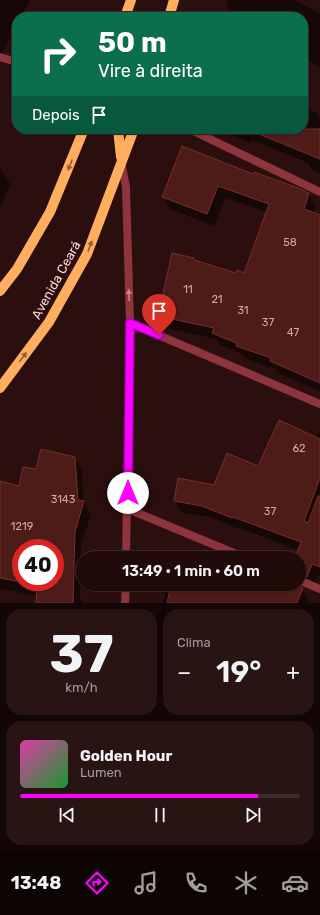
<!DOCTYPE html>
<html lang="pt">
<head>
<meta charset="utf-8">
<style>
  body { margin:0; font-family:Rubik,sans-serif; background:#281413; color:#f1f3f6; height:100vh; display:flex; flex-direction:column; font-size:15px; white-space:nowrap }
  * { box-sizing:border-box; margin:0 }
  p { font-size:13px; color:#a29b9c }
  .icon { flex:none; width:22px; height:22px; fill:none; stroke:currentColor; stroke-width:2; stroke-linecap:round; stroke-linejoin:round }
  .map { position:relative; height:603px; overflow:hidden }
  .side { display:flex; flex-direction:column; gap:6px; padding:6px; background:#120606; flex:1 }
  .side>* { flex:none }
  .banner { position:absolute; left:12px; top:12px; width:296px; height:122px; border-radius:16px; box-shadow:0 1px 3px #0004,0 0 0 1px #3d2b2b; background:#0b6e4f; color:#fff; overflow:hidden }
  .speed { position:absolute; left:12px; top:539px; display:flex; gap:8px; font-size:20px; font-weight:700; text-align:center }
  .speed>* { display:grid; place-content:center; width:52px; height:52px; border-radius:50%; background:#200b0a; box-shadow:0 1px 3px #0004,0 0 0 1px #3d2b2b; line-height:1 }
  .speed .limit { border:6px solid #d22; background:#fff; color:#111 }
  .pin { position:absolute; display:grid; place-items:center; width:34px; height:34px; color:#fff; margin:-41px -17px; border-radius:50% 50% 50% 0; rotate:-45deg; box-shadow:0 0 4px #0007 }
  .pin .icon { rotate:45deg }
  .me { position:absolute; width:44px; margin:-22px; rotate:0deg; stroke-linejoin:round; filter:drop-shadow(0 0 3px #0008) }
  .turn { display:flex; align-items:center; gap:14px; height:84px; padding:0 20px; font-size:18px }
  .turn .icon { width:52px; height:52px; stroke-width:2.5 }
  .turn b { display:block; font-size:28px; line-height:34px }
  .then { display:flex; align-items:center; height:38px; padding:0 20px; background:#0003; gap:8px; font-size:15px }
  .big { font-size:30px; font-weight:600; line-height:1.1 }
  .side .tile { flex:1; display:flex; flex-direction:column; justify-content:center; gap:6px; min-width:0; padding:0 14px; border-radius:16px; background:#281413 }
  .side .dial { align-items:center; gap:0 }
  .dial b { font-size:52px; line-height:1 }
  .song { display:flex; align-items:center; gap:12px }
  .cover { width:48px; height:48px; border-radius:6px; background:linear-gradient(135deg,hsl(320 70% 55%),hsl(130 70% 35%)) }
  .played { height:4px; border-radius:2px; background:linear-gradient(90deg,#f703ff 85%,#3d2b2b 85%) }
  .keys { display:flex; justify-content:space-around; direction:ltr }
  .heat { display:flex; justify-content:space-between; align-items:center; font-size:22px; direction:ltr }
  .side .tiles { flex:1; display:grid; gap:6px; grid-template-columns:1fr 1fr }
  .tile:last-child { grid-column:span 2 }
  .trip { position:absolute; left:76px; top:551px; width:230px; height:40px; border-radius:20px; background:#200b0a; box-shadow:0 1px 3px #0004,0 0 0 1px #3d2b2b; font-weight:600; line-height:40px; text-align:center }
  .dock { display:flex; height:64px; justify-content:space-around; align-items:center; background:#0d0404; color:#a29b9c }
  .dock .icon { width:28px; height:28px }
  .dock .current { color:#f703ff }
  .dock b { font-size:18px; color:#f1f3f6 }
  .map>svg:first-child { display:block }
  .shadow { fill:#0007; fill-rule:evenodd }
  .building { fill:#4d1c18; stroke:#7b2d28; fill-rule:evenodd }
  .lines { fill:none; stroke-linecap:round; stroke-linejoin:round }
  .service { stroke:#8e343c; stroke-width:8 }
  .minor { stroke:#8e343c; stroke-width:8 }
  .tertiary { stroke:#8e343c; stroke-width:8 }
  .primary { stroke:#ffae5e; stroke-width:10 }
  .oneway { fill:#945e36 }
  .oneway2 { fill:#c6868a }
  .route-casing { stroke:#a102a6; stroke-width:10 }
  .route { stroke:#f703ff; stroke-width:7 }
  .labels { text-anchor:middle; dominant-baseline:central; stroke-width:4; stroke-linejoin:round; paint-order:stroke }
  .number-label { font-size:11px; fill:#d2a8a7 }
  .street-label { font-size:13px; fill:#ffd7d7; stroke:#2a0f0e }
</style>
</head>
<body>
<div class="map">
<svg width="320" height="603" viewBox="0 0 320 603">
  <rect width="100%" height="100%" fill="#2a0f0e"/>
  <g class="shadow">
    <path d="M 0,0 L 30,0 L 21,17 L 17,17 L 17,25 L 0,57 Z"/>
    <path d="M 229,0 L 295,0 L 320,14 L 320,67 L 303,58 L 303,17 L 233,17 L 226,5 Z"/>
    <path d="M 303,107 L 316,113 L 320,118 L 320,173 L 312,170 L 308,163 L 252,140 L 250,143 L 216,129 L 303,129 Z"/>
    <path d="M 0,167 L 10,184 L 0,208 Z"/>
    <path d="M 254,175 L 309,194 L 316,206 L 313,213 L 320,216 L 320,391 L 278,373 L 276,369 L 244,358 L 242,354 L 220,345 L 216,339 L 167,328 L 160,316 L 194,259 L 195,261 L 237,274 L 245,274 L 267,212 L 225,198 L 214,226 L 170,209 L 163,197 ZM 217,334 L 242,344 L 241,346 L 217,336 Z"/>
    <path d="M 318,433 L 320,433 L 320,575 L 319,575 L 313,588 L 305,586 L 302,588 L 309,600 L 308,603 L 163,603 L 167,584 L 299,584 L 299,558 L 296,558 L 299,550 L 239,528 L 239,529 L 209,517 L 182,513 L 175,501 L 259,467 L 316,438 Z"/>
    <path d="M 75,458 L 82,471 L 83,502 L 91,514 L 81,545 L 80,598 L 83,603 L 37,603 L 38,596 L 0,589 L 0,482 L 20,487 L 37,471 ZM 21,548 L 55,548 L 55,582 L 21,582 Z"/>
    <path d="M 173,552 L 201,558 L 172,558 Z"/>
  </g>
  <g class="building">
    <path d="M 249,129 L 320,129 L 320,159 L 249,130 Z"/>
    <path d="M 182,146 L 253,174 L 254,172 L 298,188 L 309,193 L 304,209 L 320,215 L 320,383 L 270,361 L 271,358 L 236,346 L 237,343 L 212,333 L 214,328 L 158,316 L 172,253 L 194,258 L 194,260 L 236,273 L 237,270 L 244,273 L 269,204 L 218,186 L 207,214 L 162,197 Z"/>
    <path d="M 279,420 L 320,439 L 320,478 L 304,521 L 308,523 L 318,496 L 320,496 L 320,567 L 312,564 L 307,577 L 299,575 L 299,558 L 295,558 L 301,542 L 233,517 L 232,518 L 202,506 L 174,501 L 178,478 L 214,485 L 227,453 L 258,466 Z"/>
    <path d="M 41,449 L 75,457 L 78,500 L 84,501 L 75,532 L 73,603 L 36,603 L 37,585 L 0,578 L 0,481 L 19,486 L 23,467 L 36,469 ZM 21,548 L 55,548 L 55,582 L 21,582 Z"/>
    <path d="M 178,552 L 206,558 L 177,558 Z"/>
    <path d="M 171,584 L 295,584 L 303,588 L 297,603 L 167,603 Z"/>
  </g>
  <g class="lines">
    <path class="service" d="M 0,57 L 17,62"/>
    <g class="minor">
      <path d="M 189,129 L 320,192"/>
      <path d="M 130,323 L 320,404"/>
      <path d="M 128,509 L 246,558"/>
      <path d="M 299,580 L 320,589"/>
    </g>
    <g class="tertiary">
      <path d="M 121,161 L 126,187 L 130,323 L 126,558"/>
      <path d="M 125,603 L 126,584"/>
    </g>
    <g class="primary">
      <path d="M 125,17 L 131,0"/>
      <path d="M 169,17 L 174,0"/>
      <path d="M 118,129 L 121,157"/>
      <path d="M 0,291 L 17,269 L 50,212 L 84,129"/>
      <path d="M 0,388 L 49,322 L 87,254 L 134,129"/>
    </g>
  </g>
  <defs><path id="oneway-solid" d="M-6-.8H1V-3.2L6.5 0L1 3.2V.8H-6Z"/></defs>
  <g class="oneway">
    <use href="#oneway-solid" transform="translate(70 165) rotate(112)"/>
    <use href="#oneway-solid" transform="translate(90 246) rotate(-70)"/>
    <use href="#oneway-solid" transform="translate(23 357) rotate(-53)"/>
  </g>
  <use class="oneway2" href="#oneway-solid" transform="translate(129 295) rotate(-92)"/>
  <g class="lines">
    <g class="route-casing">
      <path id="route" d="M 128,493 L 130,323 L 159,335"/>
    </g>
    <use href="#route" class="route"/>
  </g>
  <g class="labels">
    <g class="number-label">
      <text x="290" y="242">58</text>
      <text x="188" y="289">11</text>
      <text x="217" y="299">21</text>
      <text x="243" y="310">31</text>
      <text x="268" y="322">37</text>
      <text x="293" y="332">47</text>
      <text x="299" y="448">62</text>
      <text x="63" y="499">3143</text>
      <text x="270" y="511">37</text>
      <text x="22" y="526">1219</text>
    </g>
    <g class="street-label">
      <text transform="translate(56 280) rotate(-61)">Avenida Ceará</text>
    </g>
  </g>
</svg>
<div class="speed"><div class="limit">40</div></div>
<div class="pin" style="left:159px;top:335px;background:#d93025"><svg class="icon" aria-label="arrive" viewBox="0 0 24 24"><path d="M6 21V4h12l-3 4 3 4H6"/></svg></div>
<svg class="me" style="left:128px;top:493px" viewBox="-20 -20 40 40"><circle r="19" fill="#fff"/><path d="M0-13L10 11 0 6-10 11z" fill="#f703ff"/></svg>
<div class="trip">13:49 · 1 min · 60 m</div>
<div class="banner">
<div class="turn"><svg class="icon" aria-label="right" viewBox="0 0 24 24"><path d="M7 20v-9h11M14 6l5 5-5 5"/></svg><div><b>50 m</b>Vire à direita</div></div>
<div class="then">Depois<svg class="icon" aria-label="arrive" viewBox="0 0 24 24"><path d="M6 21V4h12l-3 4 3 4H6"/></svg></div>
</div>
</div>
<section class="side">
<div class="tiles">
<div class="tile dial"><b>37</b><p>km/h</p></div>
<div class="tile"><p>Clima</p>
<div class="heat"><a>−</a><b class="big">19°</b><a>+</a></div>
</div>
<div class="tile">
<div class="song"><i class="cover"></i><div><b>Golden Hour</b><p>Lumen</p></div></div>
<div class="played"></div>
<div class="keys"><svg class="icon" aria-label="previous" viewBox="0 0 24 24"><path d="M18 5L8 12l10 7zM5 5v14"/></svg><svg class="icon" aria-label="pause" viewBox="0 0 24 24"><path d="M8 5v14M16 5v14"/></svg><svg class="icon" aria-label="next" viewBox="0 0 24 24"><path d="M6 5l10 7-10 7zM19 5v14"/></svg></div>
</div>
</div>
</section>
<nav class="dock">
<b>13:48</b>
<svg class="icon current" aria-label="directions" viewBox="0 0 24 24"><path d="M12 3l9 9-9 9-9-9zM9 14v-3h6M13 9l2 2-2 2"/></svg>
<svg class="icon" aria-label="music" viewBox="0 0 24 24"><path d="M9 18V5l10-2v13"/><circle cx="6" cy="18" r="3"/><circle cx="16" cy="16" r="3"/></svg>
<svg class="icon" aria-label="phone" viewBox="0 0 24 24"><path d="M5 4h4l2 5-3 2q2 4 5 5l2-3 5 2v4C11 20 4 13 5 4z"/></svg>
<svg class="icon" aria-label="climate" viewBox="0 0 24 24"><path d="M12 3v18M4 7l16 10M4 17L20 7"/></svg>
<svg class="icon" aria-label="car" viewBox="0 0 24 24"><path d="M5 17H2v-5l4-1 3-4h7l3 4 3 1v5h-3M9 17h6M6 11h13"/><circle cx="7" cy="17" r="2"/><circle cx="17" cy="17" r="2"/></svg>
</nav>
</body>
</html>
